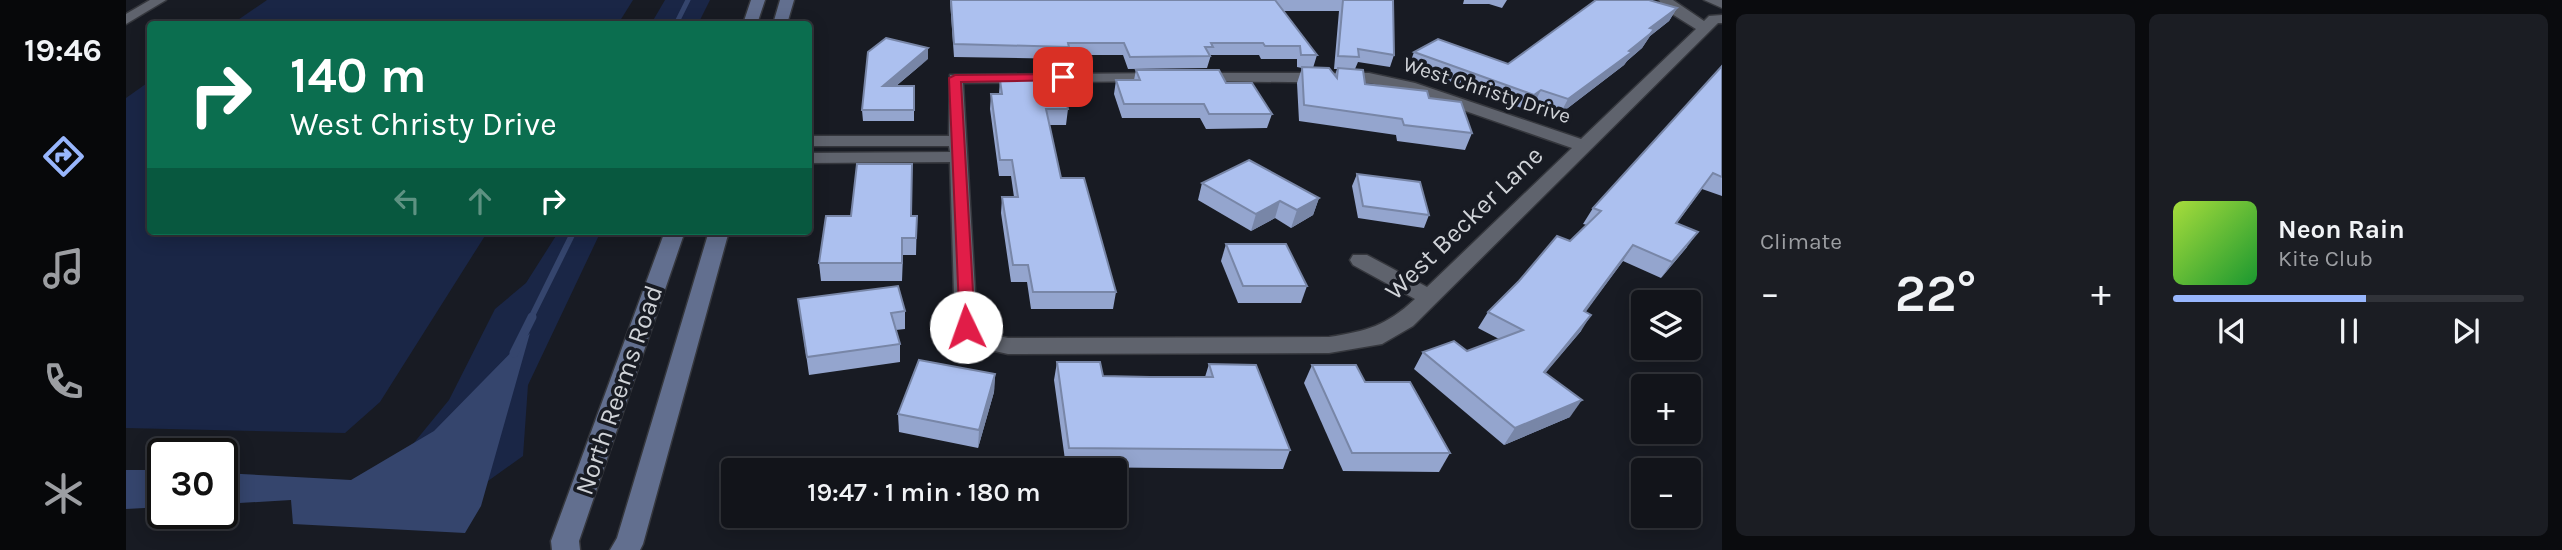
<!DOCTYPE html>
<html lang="en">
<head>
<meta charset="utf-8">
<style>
  body { margin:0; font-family:Karla,sans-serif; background:#1b1d23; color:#f1f3f6; height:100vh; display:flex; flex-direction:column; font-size:26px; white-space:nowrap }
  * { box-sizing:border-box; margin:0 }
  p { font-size:23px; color:#9c9ea2 }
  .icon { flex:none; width:38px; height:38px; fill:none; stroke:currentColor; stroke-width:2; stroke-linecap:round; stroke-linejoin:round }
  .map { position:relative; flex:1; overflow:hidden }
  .panel { display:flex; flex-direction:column; gap:14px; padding:14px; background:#0a0b0e; width:840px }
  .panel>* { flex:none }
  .top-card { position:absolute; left:21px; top:21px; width:665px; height:214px; border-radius:7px; box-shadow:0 4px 18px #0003,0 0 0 2px #313339; background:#0b6e4f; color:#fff; overflow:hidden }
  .buttons { position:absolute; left:1505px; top:290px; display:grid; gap:14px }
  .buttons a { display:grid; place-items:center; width:70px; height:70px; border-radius:7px; background:#12141a; box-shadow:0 4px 18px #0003,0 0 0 2px #313339; font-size:35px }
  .speed { position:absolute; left:21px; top:438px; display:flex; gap:14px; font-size:35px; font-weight:700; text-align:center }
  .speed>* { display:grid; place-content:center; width:91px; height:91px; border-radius:50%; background:#12141a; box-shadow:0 4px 18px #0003,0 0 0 2px #313339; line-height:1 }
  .speed .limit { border:4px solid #111; border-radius:10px; background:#fff; color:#111 }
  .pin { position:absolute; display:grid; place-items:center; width:60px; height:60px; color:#fff; margin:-30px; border-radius:14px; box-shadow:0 4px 10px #0006 }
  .me { position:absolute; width:77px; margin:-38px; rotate:357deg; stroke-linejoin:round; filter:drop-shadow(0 0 5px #0008) }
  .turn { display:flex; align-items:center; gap:24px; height:147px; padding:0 28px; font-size:32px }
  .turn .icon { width:91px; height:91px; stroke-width:2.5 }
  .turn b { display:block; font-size:49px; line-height:60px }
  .lanes { display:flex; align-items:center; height:66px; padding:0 28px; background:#0003; justify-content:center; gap:35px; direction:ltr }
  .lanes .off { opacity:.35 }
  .big { font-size:52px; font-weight:600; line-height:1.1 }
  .panel .tile { flex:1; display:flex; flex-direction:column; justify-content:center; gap:10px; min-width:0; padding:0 24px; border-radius:10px; background:#1b1d23 }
  .song { display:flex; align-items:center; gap:21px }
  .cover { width:84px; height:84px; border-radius:10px; background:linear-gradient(135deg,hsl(80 70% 55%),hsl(130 70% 35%)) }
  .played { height:7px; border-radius:4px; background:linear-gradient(90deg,#98b6fd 55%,#313339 55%) }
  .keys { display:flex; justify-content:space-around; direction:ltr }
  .heat { display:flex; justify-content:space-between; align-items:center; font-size:38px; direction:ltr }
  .panel .tiles { flex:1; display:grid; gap:14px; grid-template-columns:repeat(2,1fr) }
  .trip { position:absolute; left:595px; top:458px; width:406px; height:70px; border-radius:7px; background:#12141a; box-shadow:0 4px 18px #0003,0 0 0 2px #313339; font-weight:600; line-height:70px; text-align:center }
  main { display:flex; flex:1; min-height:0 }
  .tab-bar { display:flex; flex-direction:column; width:126px; justify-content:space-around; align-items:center; background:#07080a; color:#9c9ea2 }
  .tab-bar .icon { width:49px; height:49px }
  .tab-bar .on { color:#98b6fd }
  .tab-bar b { font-size:32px; color:#f1f3f6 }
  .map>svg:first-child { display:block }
  .green { fill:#1a2646 }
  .water { fill:#35456d }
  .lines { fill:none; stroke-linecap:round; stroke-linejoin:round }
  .stream-far2 { stroke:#35456d; stroke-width:5 }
  .stream-far1 { stroke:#35456d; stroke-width:6 }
  .stream { stroke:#35456d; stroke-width:9 }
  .street-casing { stroke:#35373d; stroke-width:3 }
  .secondary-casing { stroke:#35373d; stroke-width:3 }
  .street { fill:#5f636d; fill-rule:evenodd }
  .secondary { fill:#626f8f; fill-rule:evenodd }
  .wall { fill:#94a5ce; fill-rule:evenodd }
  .shaded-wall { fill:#7886a7 }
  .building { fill:#acc0ef; stroke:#7886a7; stroke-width:2 }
  .route { fill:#e11d48; stroke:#92132f; stroke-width:2 }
  .labels { text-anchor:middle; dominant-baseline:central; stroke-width:7; stroke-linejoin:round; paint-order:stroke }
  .far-street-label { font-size:21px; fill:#d0d3d8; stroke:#181b23 }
  .street-label { font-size:26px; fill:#d0d3d8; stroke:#181b23 }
</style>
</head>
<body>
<main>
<nav class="tab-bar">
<b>19:46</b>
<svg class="icon on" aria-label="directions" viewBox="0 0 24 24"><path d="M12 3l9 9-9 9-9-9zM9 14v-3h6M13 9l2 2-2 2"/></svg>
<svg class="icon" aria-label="music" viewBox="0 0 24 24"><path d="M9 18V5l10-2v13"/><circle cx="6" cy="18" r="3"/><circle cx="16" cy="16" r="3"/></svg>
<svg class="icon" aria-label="phone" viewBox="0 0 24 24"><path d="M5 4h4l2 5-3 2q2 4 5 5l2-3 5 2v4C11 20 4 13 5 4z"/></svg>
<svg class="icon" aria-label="climate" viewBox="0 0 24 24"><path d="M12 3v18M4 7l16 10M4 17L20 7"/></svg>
</nav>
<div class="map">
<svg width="1596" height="550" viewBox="0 0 1596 550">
  <rect width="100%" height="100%" fill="#181b23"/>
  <g class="green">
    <path d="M 141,0 L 507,0 L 492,24 L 106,24 Z"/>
    <path d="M 539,0 L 584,0 L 572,24 L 525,24 Z"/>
    <path d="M 24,81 L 24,231 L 362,231 L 254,402 L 219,433 L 0,428 L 0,98 Z"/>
    <path d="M 433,231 L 475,231 L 402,385 L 397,456 L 334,501 L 260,477 L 323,400 L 369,309 L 400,283 Z"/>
  </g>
  <g class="water">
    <path d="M 404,333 L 355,506 L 339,533 L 167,524 L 165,500 L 96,504 L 96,473 L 225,480 L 308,431 Z"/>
    <path d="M 0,470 L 37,470 L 37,507 L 0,509 Z"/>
  </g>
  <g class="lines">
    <path class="stream-far2" d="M 550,24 L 562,0"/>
    <path class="stream-far1" d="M 405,318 L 448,231"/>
    <path class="stream" d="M 388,353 L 406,317"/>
    <g class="street-casing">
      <g id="street">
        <path d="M 24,0 L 40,0 L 0,24 L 0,14 Z"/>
        <path d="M 1533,0 L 1547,0 L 1578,21 L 1583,16 L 1596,15 L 1596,23 L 1592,23 L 1287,326 L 1256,344 L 1203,353 L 882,354 L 842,345 L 829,327 L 824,162 L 682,163 L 682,153 L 824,152 L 823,146 L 682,146 L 682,136 L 823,136 L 824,75 L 1041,73 L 1044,76 L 1036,81 L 837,83 L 851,325 L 857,333 L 882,338 L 1203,337 C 1241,331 1260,326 1289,299 L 1227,265 L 1224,260 L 1227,255 L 1241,255 L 1301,287 L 1446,148 L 1279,90 L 1243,83 L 1068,81 L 1060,76 L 1063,73 L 1243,73 L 1289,83 L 1455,139 L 1570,29 L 1538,9 Z"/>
        <path d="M 1578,0 L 1596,0 L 1596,8 Z"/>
      </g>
    </g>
    <g class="secondary-casing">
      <g id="secondary">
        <path d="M 625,0 L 639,0 L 631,24 L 617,24 Z"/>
        <path d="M 654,0 L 668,0 L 661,24 L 647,24 Z"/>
        <path d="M 539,231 L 559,231 L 453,541 L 454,550 L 426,550 L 425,541 Z"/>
        <path d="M 583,231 L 603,231 L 517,544 L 514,550 L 484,550 L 491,538 Z"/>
      </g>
    </g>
    <use href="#street" class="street"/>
    <use href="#secondary" class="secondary"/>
  </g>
  <g class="wall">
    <path d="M 824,0 L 1267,0 L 1268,55 L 1264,67 L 1232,62 L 1229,69 L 1239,84 L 1303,98 L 1346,133 L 1339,150 L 1271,141 L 1270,135 L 1173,121 L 1171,83 L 1176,68 L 1171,67 L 1171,59 L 1135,59 L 1133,55 L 1085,55 L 1081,68 L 1002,69 L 997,55 L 942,55 L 942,59 L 828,57 ZM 1157,11 L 1213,11 L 1208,69 L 1211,69 L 1209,76 L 1187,68 L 1191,55 Z"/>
    <path d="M 1338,0 L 1381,0 L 1376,8 L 1363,4 L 1337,4 Z"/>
    <path d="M 1551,8 L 1543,21 L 1524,36 L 1516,48 L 1501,61 L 1498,65 L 1434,114 L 1408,104 L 1401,110 L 1283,66 L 1288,52 L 1382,64 Z"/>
    <path d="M 802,59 L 770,86 L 788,86 L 788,121 L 737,121 L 736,110 Z"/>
    <path d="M 1596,66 L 1596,196 L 1576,189 L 1551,223 L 1561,247 L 1535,278 L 1497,261 L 1459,312 L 1455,331 L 1419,373 L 1444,417 L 1378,445 L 1288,369 L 1297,352 L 1341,351 L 1373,339 L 1352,328 L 1362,312 L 1444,241 L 1461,225 L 1457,224 L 1467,208 Z"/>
    <path d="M 1010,70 L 1100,83 L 1146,114 L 1141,128 L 1080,129 L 1074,118 L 996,118 L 988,94 L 990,80 L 1008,80 Z"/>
    <path d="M 874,80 L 942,109 L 940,125 L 923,125 L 935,178 L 990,292 L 987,309 L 905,309 L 901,282 L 885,282 L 875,213 L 876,197 L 888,197 L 885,176 L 873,176 L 864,109 L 865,94 L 873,94 Z"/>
    <path d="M 1231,174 L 1303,215 L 1298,228 L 1232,218 L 1226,186 Z"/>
    <path d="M 1076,183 L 1193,198 L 1187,215 L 1165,228 L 1149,218 L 1125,231 L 1072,200 Z"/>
    <path d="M 785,216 L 791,216 L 790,255 L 777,255 L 776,281 L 695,281 L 693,263 Z"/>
    <path d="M 1100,244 L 1181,286 L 1175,303 L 1112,303 L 1095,261 Z"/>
    <path d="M 672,299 L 779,311 L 779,329 L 770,330 L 774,344 L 774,362 L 683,375 Z"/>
    <path d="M 931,362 L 977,376 L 1079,377 L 1083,364 L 1164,450 L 1157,469 L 940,467 L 928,380 Z"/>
    <path d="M 1186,365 L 1239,382 L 1324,453 L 1313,472 L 1217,471 L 1178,383 Z"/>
    <path d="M 869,374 L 868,392 L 852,448 L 773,432 L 772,414 Z"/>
  </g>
  <g class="shaded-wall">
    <path d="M 1551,8 L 1543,21 L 1524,36 L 1516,48 L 1501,61 L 1498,65 L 1434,114 L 1442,99 L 1503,51 L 1524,28 Z"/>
    <path d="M 802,48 L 802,59 L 757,97 L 757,86 Z"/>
    <path d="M 1415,90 L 1408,104 L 1401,110 L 1408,95 Z"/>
    <path d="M 1193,198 L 1187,215 L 1165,228 L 1171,210 Z"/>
    <path d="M 1154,201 L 1149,218 L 1125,231 L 1130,214 Z"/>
    <path d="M 1572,232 L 1561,247 L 1535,278 L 1546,262 Z"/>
    <path d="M 1507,245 L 1497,261 L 1448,328 L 1458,311 Z"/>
    <path d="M 1465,315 L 1455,331 L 1407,388 L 1418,372 Z"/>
    <path d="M 869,374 L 868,392 L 852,448 L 853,430 Z"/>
    <path d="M 1456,400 L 1444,417 L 1378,445 L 1389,428 Z"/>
  </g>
  <g class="building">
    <path d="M 825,0 L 1149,0 L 1191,55 L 1175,55 L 1174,46 L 1139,46 L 1137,43 L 1085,43 L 1087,47 L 1079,47 L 1084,56 L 1004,57 L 998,43 L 942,43 L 943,47 L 828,44 Z"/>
    <path d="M 1217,0 L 1267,0 L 1268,55 L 1232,49 L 1233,57 L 1212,56 Z"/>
    <path d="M 1470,0 L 1523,0 L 1551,8 L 1524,28 L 1528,29 L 1524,34 L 1503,51 L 1506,52 L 1442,99 L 1415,90 L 1408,95 L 1288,52 L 1312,39 L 1382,64 Z"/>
    <path d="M 760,38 L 802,48 L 757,86 L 788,86 L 788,110 L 736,110 L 742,52 Z"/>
    <path d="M 1596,66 L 1596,177 L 1587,173 L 1550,223 L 1572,232 L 1546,262 L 1507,245 L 1458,311 L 1465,315 L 1418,372 L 1456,400 L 1389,428 L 1297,352 L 1328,341 L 1341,351 L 1397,330 L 1362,312 L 1393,281 L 1431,236 L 1444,241 L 1475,211 L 1467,208 Z"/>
    <path d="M 1176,67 L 1203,68 L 1211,78 L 1212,68 L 1237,70 L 1239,84 L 1301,91 L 1303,98 L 1335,102 L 1346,133 L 1278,125 L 1276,119 L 1178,105 Z"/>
    <path d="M 1010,70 L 1093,70 L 1100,83 L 1126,83 L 1146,114 L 1083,114 L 1078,104 L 998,104 L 990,80 L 1014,80 Z"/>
    <path d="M 874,80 L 935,80 L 942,109 L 920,109 L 935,178 L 958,178 L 990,292 L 907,292 L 902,265 L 887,265 L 876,197 L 892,197 L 886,160 L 874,160 L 865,94 L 876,94 Z"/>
    <path d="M 1123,160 L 1193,198 L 1171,210 L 1154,201 L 1130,214 L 1076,183 Z"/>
    <path d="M 731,164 L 786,164 L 785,216 L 791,216 L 790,238 L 776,238 L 776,263 L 693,263 L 700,216 L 725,216 Z"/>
    <path d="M 1231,174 L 1294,182 L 1303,215 L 1237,206 Z"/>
    <path d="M 1100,244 L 1160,244 L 1181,286 L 1117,286 Z"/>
    <path d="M 772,286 L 779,311 L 765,313 L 774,344 L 681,357 L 672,299 Z"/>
    <path d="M 793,360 L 869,374 L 853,430 L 772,414 Z"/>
    <path d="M 931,362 L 974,362 L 977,376 L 1024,377 L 1087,377 L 1083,364 L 1130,365 L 1164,450 L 943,448 Z"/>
    <path d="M 1186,365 L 1230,365 L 1239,382 L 1284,382 L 1324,453 L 1226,453 Z"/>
  </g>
  <path class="route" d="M 937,74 L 943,77 L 941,80 L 835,82 L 849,327 L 840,333 L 834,331 L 823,78 L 829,75 Z"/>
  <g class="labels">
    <g class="far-street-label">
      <text transform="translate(1361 90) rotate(18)">West Christy Drive</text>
    </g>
    <g class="street-label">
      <text transform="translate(1338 223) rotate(-44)">West Becker Lane</text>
      <text transform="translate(493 390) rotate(-71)">North Reems Road</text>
    </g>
  </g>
</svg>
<div class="buttons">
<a><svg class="icon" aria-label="layers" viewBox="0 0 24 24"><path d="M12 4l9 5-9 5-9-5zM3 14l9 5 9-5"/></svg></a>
<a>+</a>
<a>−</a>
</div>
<div class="speed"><div class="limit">30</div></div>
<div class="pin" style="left:937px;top:77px;background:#d93025"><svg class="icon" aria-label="arrive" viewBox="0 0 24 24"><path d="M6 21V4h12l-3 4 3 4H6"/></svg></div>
<svg class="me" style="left:840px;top:327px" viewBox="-20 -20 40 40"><circle r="19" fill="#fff"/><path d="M0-13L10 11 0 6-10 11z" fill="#e11d48"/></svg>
<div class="trip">19:47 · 1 min · 180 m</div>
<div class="top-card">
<div class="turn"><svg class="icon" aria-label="right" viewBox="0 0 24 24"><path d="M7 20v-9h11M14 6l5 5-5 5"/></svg><div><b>140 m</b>West Christy Drive</div></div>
<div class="lanes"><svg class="icon off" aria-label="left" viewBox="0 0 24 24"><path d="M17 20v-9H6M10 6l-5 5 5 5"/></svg><svg class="icon off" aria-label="ahead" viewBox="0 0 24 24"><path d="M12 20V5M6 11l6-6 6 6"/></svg><svg class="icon" aria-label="right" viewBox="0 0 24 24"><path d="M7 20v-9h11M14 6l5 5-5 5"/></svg></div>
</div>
</div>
<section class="panel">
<div class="tiles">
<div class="tile"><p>Climate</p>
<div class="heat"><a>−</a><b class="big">22°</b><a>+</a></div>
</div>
<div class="tile">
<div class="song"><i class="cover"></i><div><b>Neon Rain</b><p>Kite Club</p></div></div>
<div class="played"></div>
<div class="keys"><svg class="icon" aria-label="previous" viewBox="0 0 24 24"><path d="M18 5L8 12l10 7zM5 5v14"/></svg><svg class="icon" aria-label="pause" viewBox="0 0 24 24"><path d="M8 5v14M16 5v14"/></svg><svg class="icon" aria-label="next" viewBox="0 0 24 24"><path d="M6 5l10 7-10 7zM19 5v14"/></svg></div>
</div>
</div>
</section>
</main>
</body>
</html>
